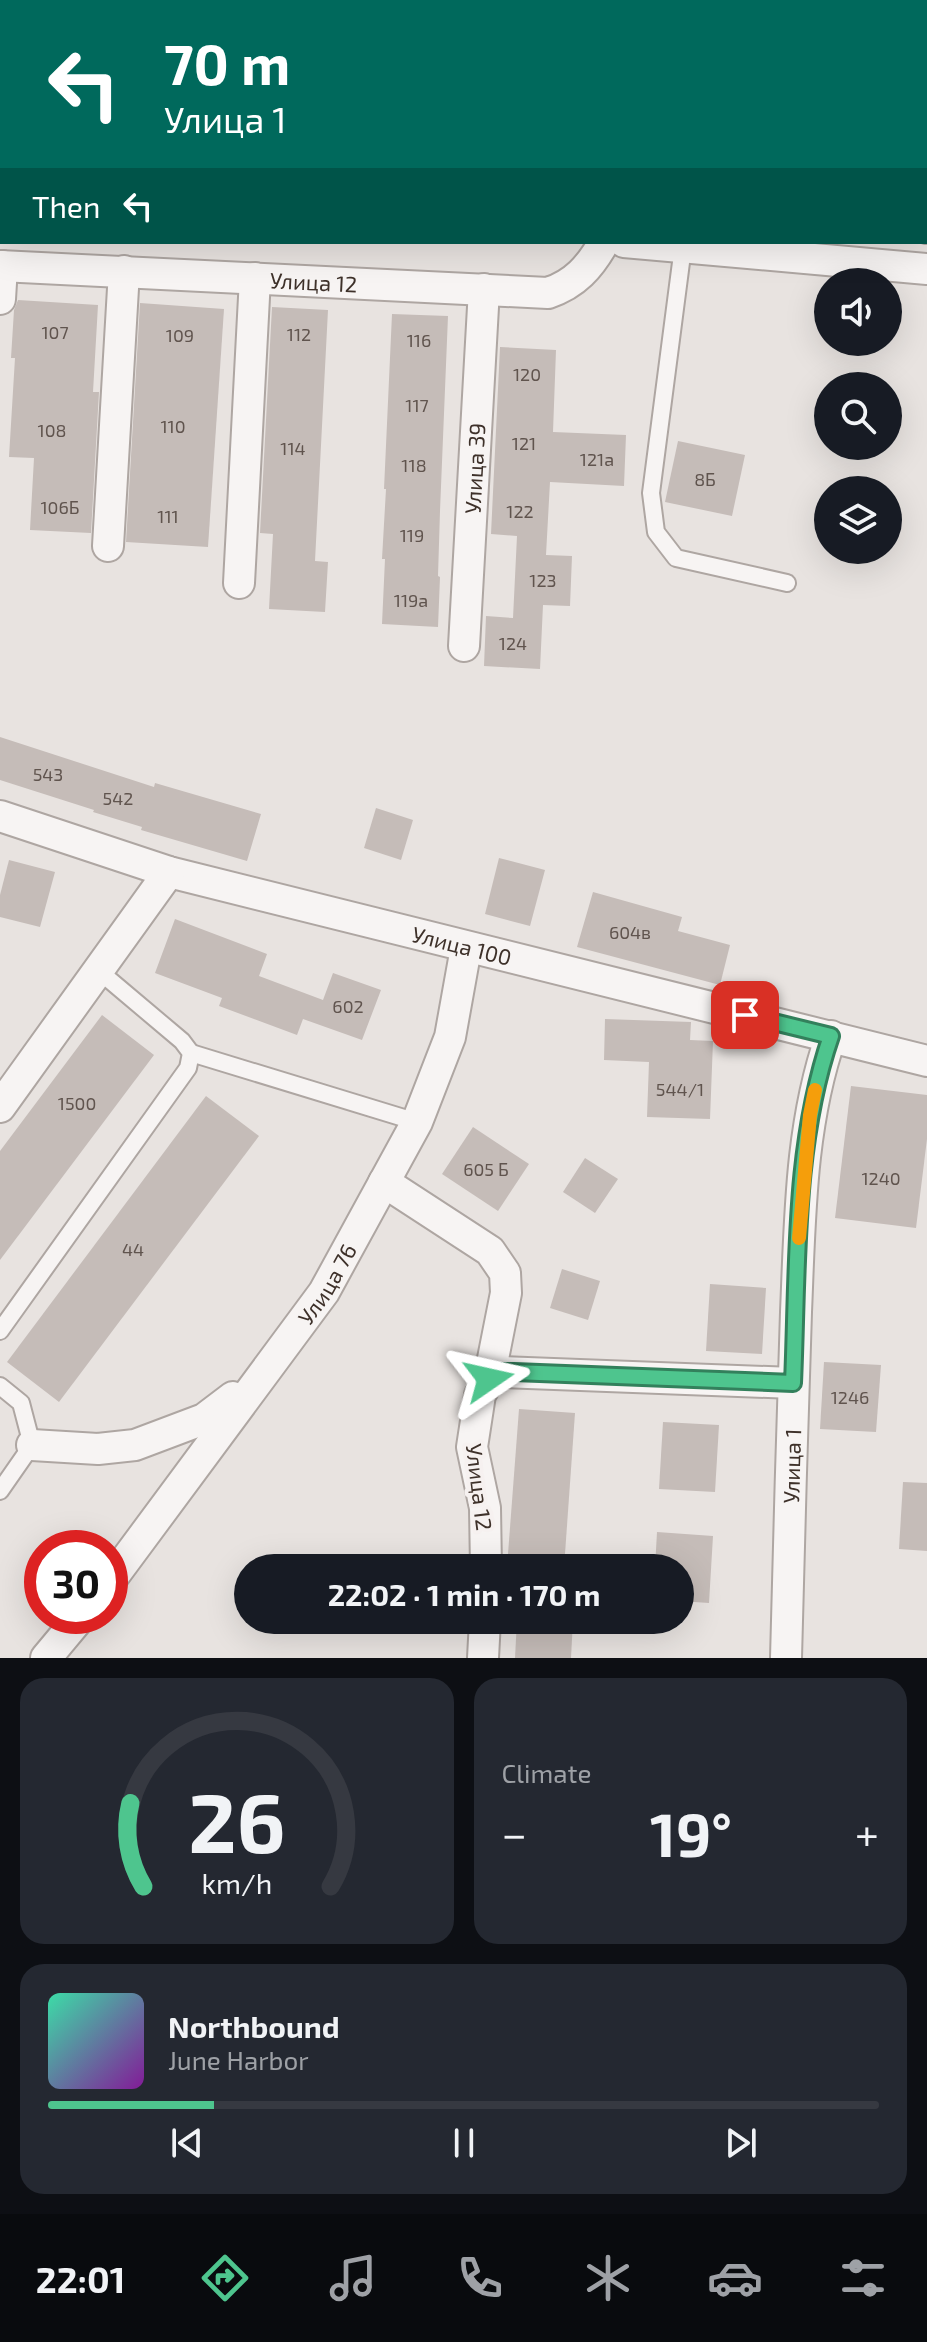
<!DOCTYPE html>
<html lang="en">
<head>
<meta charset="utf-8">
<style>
  body { margin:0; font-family:"Exo 2",sans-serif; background:#242831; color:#f1f3f6; height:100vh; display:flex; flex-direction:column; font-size:30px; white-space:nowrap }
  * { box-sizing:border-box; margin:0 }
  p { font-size:26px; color:#9ea1a6 }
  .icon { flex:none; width:44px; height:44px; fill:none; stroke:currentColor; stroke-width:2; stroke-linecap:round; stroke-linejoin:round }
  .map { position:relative; height:1658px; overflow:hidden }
  .drawer { display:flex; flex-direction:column; gap:20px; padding:20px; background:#0d0f14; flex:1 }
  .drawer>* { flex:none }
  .top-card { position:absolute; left:0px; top:0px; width:928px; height:244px; box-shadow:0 8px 32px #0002; background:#00695c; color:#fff; overflow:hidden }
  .fabs { position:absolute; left:814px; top:268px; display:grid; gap:16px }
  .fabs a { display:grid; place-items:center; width:88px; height:88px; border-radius:50%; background:#171b24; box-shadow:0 8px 32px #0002; font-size:40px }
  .speed { position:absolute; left:24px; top:1530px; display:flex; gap:16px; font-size:40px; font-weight:700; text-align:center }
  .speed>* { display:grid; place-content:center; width:104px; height:104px; border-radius:50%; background:#171b24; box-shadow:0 8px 32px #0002; line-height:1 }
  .speed .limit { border:12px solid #d22; background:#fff; color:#111 }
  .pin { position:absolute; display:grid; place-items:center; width:68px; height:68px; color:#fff; margin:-34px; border-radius:16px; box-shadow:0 4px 12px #0006 }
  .me { position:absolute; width:88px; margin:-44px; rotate:79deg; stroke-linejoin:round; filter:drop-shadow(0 0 6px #0008) }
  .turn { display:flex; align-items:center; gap:28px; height:168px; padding:0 32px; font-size:36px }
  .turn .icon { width:104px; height:104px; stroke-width:2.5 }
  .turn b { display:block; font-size:56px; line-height:68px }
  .then { display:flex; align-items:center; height:76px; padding:0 32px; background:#0003; gap:16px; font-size:30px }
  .big { font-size:60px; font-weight:700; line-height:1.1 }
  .drawer .card { flex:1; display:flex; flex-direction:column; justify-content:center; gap:12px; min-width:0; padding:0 28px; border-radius:24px; background:#242831 }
  .drawer .dial { align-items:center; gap:0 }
  .dial svg { height:208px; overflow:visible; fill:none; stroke:#363941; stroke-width:7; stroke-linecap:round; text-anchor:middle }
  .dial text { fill:#f1f3f6; stroke:none }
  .song { display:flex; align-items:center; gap:24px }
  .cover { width:96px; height:96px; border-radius:12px; background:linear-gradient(135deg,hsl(160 70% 55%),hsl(290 70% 35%)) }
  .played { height:8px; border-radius:4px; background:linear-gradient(90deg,#4ec58e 20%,#363941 20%) }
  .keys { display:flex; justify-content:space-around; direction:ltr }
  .heat { display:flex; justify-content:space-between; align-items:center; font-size:44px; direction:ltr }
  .drawer .tiles { flex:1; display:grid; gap:20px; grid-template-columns:1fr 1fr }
  .card:last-child { grid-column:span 2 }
  .trip { position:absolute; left:234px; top:1554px; width:460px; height:80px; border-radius:40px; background:#171b24; box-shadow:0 8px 32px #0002; font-weight:700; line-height:80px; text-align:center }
  .menu { display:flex; height:128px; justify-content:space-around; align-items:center; background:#090b0e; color:#9ea1a6 }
  .menu .icon { width:56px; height:56px }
  .menu .on { color:#4ec58e }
  .menu b { font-size:36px; color:#f1f3f6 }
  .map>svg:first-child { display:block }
  .building { fill:#c5bcb8 }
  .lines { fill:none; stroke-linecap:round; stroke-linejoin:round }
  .service-casing { stroke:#aea6a2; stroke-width:20 }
  .minor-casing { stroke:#aea6a2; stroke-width:34 }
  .service { stroke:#f7f4f3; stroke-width:16 }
  .minor { stroke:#f7f4f3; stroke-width:30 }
  .route-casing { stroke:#33805c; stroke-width:20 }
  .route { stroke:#4ec58e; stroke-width:14 }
  .slow { stroke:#f59e0b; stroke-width:14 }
  .labels { text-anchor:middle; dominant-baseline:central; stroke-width:8; stroke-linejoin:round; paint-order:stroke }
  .number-label { font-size:18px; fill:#60544e }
  .street-label { font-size:22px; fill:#3e312a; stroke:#f6f1f0 }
</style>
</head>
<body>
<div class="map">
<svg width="927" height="1658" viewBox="0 0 927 1658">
  <rect width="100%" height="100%" fill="#e8e3e0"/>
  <g class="building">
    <path d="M 18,300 L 98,305 L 93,392 L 99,392 L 91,533 L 30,530 L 34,458 L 9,457 L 15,358 L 11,358 L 14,310 Z"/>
    <path d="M 140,303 L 224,309 L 208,547 L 126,542 Z"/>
    <path d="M 272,307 L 328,310 L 315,561 L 328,562 L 325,612 L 269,609 L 273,534 L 260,533 Z"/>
    <path d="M 392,314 L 448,316 L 440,511 L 438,576 L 440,577 L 438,627 L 382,624 L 385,559 L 382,559 L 386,489 L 384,489 Z"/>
    <path d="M 500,347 L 556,350 L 553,432 L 626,435 L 624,486 L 550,482 L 546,555 L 572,556 L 570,606 L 543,605 L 540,669 L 484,666 L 486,616 L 513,618 L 517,536 L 491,534 Z"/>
    <path d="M 678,441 L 745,455 L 732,516 L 665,502 Z"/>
    <path d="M 0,737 L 154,787 L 155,783 L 261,814 L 247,861 L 141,830 L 142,827 L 93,812 L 94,810 L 0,780 Z"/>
    <path d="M 376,808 L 413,820 L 401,860 L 364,848 Z"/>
    <path d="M 499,858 L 545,870 L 530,926 L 485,914 Z"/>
    <path d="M 9,860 L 55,872 L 40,927 L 0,917 L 0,895 Z"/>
    <path d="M 593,892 L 682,917 L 678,931 L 730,945 L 720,985 L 577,947 Z"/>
    <path d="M 175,919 L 267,954 L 259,976 L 323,1000 L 333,973 L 381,990 L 362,1040 L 303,1019 L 297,1035 L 219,1006 L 222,998 L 155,973 Z"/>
    <path d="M 102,1015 L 154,1055 L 0,1260 L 0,1151 Z"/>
    <path d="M 605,1019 L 691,1022 L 690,1040 L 713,1041 L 710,1119 L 647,1117 L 649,1062 L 604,1060 Z"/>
    <path d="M 851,1086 L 927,1095 L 927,1139 L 916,1228 L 835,1218 Z"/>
    <path d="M 206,1096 L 259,1136 L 59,1402 L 7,1362 Z"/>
    <path d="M 473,1127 L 529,1164 L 498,1211 L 442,1174 Z"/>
    <path d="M 585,1158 L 618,1179 L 595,1213 L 563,1192 Z"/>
    <path d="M 562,1269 L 600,1281 L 588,1320 L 550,1308 Z"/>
    <path d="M 710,1284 L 766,1288 L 762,1354 L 706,1351 Z"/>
    <path d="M 824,1362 L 881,1365 L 876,1432 L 820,1429 Z"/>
    <path d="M 519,1409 L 575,1413 L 564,1568 L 507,1567 Z"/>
    <path d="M 663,1422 L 719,1425 L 715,1492 L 659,1489 Z"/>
    <path d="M 903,1482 L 927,1483 L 927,1551 L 899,1549 Z"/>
    <path d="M 657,1532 L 713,1536 L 709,1603 L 680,1601 L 680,1568 L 655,1568 Z"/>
    <path d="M 517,1620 L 573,1620 L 571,1658 L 515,1658 Z"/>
  </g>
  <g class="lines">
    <g class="service-casing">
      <g id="service">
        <path d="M 683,247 L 651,493 L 656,532 L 676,558 L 787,583"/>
        <path d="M 191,1053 L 417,1122"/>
        <path d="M 0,1331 L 188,1068 L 191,1053 L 182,1041 L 99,971"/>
        <path d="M 0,1386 L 21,1403 L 32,1445 L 0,1491"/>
      </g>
    </g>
    <g class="minor-casing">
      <g id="minor">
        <path d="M 473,0 L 474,2"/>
        <path d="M 847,0 L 848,2"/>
        <path d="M 119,2 L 119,0"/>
        <path d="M 926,226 L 927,228"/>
        <path d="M 624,242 L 927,269"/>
        <path id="s1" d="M 0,266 L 548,293 C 575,284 590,267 604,242"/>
        <path d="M 0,299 L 2,266"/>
        <path d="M 108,546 L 124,271"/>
        <path d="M 239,583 L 255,278"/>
        <path id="s2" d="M 464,646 L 484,289"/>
        <path id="s3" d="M 0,816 L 169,872 L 927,1061"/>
        <path d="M 0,1107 L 169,872"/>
        <path d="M 384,1182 L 490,1251 L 505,1273 L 506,1293 L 489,1379"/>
        <path d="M 32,1445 L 98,1449 L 135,1445 L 204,1419 L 233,1397"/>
        <path d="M 486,1568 L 485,1508 L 472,1447 L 480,1395 L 489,1379 L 501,1372 L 793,1383"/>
        <path id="s4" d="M 110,1581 L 324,1292 L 417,1122 L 450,1037 L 466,948"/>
        <path d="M 46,1658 L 81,1616"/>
        <path d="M 483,1658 L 485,1620"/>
        <path id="s5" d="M 786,1658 C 789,1543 792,1427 796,1312 C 800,1219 800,1125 831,1036"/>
      </g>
    </g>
    <use href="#service" class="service"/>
    <use href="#minor" class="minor"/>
  </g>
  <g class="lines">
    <g class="route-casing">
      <path id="route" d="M 489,1379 L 501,1372 L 514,1372 L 793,1383 C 798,1268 793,1146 831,1036 L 745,1015"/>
    </g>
    <use href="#route" class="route"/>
    <path class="slow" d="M 799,1238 L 810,1115 L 815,1090"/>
  </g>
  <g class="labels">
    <g class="number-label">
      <text x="55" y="332">107</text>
      <text x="299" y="334">112</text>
      <text x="180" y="335">109</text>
      <text x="419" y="340">116</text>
      <text x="527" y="374">120</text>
      <text x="417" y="405">117</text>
      <text x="173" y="426">110</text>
      <text x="52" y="430">108</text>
      <text x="524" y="443">121</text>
      <text x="293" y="448">114</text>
      <text x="597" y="459">121а</text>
      <text x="414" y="465">118</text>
      <text x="705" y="479">8Б</text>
      <text x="60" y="507">106Б</text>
      <text x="520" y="511">122</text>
      <text x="168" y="516">111</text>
      <text x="412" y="535">119</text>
      <text x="543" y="580">123</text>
      <text x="411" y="600">119а</text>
      <text x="513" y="643">124</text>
      <text x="48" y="774">543</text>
      <text x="118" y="798">542</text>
      <text x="630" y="932">604в</text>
      <text x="348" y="1006">602</text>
      <text x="680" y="1089">544/1</text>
      <text x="77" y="1103">1500</text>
      <text x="486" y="1169">605 Б</text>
      <text x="881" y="1178">1240</text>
      <text x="133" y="1249">44</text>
      <text x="850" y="1397">1246</text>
    </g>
    <g class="street-label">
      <text stroke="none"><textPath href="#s1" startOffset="314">Улица 12</textPath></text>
      <text stroke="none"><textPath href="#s2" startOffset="178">Улица 39</textPath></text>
      <text stroke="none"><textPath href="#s3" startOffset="480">Улица 100</textPath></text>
      <text stroke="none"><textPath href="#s4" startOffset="368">Улица 76</textPath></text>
      <text stroke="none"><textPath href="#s5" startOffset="192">Улица 1</textPath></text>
      <text transform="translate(480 1487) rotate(83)">Улица 12</text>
    </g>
  </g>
</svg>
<div class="fabs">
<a><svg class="icon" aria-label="sound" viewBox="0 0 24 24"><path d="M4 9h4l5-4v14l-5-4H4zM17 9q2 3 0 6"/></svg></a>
<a><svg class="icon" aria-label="search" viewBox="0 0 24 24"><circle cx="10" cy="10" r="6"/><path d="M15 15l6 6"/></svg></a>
<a><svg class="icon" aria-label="layers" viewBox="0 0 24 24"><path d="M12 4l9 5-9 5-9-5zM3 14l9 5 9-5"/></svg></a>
</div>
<div class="speed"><div class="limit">30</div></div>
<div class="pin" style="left:745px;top:1015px;background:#d93025"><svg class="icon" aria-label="arrive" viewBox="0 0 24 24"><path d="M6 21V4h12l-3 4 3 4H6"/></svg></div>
<svg class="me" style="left:489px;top:1379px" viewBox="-20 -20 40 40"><path d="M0-17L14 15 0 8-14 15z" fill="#4ec58e" stroke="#fff" stroke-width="4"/></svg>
<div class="trip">22:02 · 1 min · 170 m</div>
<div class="top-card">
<div class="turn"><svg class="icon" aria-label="left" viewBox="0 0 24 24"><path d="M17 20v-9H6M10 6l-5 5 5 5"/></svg><div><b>70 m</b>Улица 1</div></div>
<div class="then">Then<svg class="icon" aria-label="left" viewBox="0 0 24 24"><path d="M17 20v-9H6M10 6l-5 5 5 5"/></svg></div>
</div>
</div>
<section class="drawer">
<div class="tiles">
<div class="card dial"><svg viewBox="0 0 100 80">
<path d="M14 69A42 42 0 1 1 86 69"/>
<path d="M14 69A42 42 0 0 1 9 37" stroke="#4ec58e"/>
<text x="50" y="56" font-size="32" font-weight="700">26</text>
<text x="50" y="72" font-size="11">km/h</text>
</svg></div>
<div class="card"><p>Climate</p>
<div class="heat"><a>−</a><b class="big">19°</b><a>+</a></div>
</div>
<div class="card">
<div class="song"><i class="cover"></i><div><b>Northbound</b><p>June Harbor</p></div></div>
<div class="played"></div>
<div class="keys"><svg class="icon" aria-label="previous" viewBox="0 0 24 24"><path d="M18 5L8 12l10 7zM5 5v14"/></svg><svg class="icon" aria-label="pause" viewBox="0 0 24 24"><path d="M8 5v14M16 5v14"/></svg><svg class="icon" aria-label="next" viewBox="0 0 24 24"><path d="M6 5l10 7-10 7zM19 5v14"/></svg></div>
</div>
</div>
</section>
<nav class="menu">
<b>22:01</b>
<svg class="icon on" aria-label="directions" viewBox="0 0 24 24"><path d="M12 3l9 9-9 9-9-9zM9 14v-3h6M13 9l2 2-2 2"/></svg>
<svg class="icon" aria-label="music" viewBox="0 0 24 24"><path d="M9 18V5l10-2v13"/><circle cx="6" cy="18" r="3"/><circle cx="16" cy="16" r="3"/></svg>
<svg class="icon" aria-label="phone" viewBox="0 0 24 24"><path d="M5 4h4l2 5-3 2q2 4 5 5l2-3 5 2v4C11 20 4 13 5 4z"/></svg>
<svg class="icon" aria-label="climate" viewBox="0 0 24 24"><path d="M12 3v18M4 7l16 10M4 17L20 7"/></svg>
<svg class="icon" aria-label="car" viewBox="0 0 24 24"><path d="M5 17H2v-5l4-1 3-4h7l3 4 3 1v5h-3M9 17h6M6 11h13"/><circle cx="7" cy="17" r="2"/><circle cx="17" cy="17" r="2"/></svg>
<svg class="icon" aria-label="filters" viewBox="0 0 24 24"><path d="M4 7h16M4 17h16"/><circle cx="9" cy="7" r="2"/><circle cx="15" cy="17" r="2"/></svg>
</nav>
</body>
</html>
